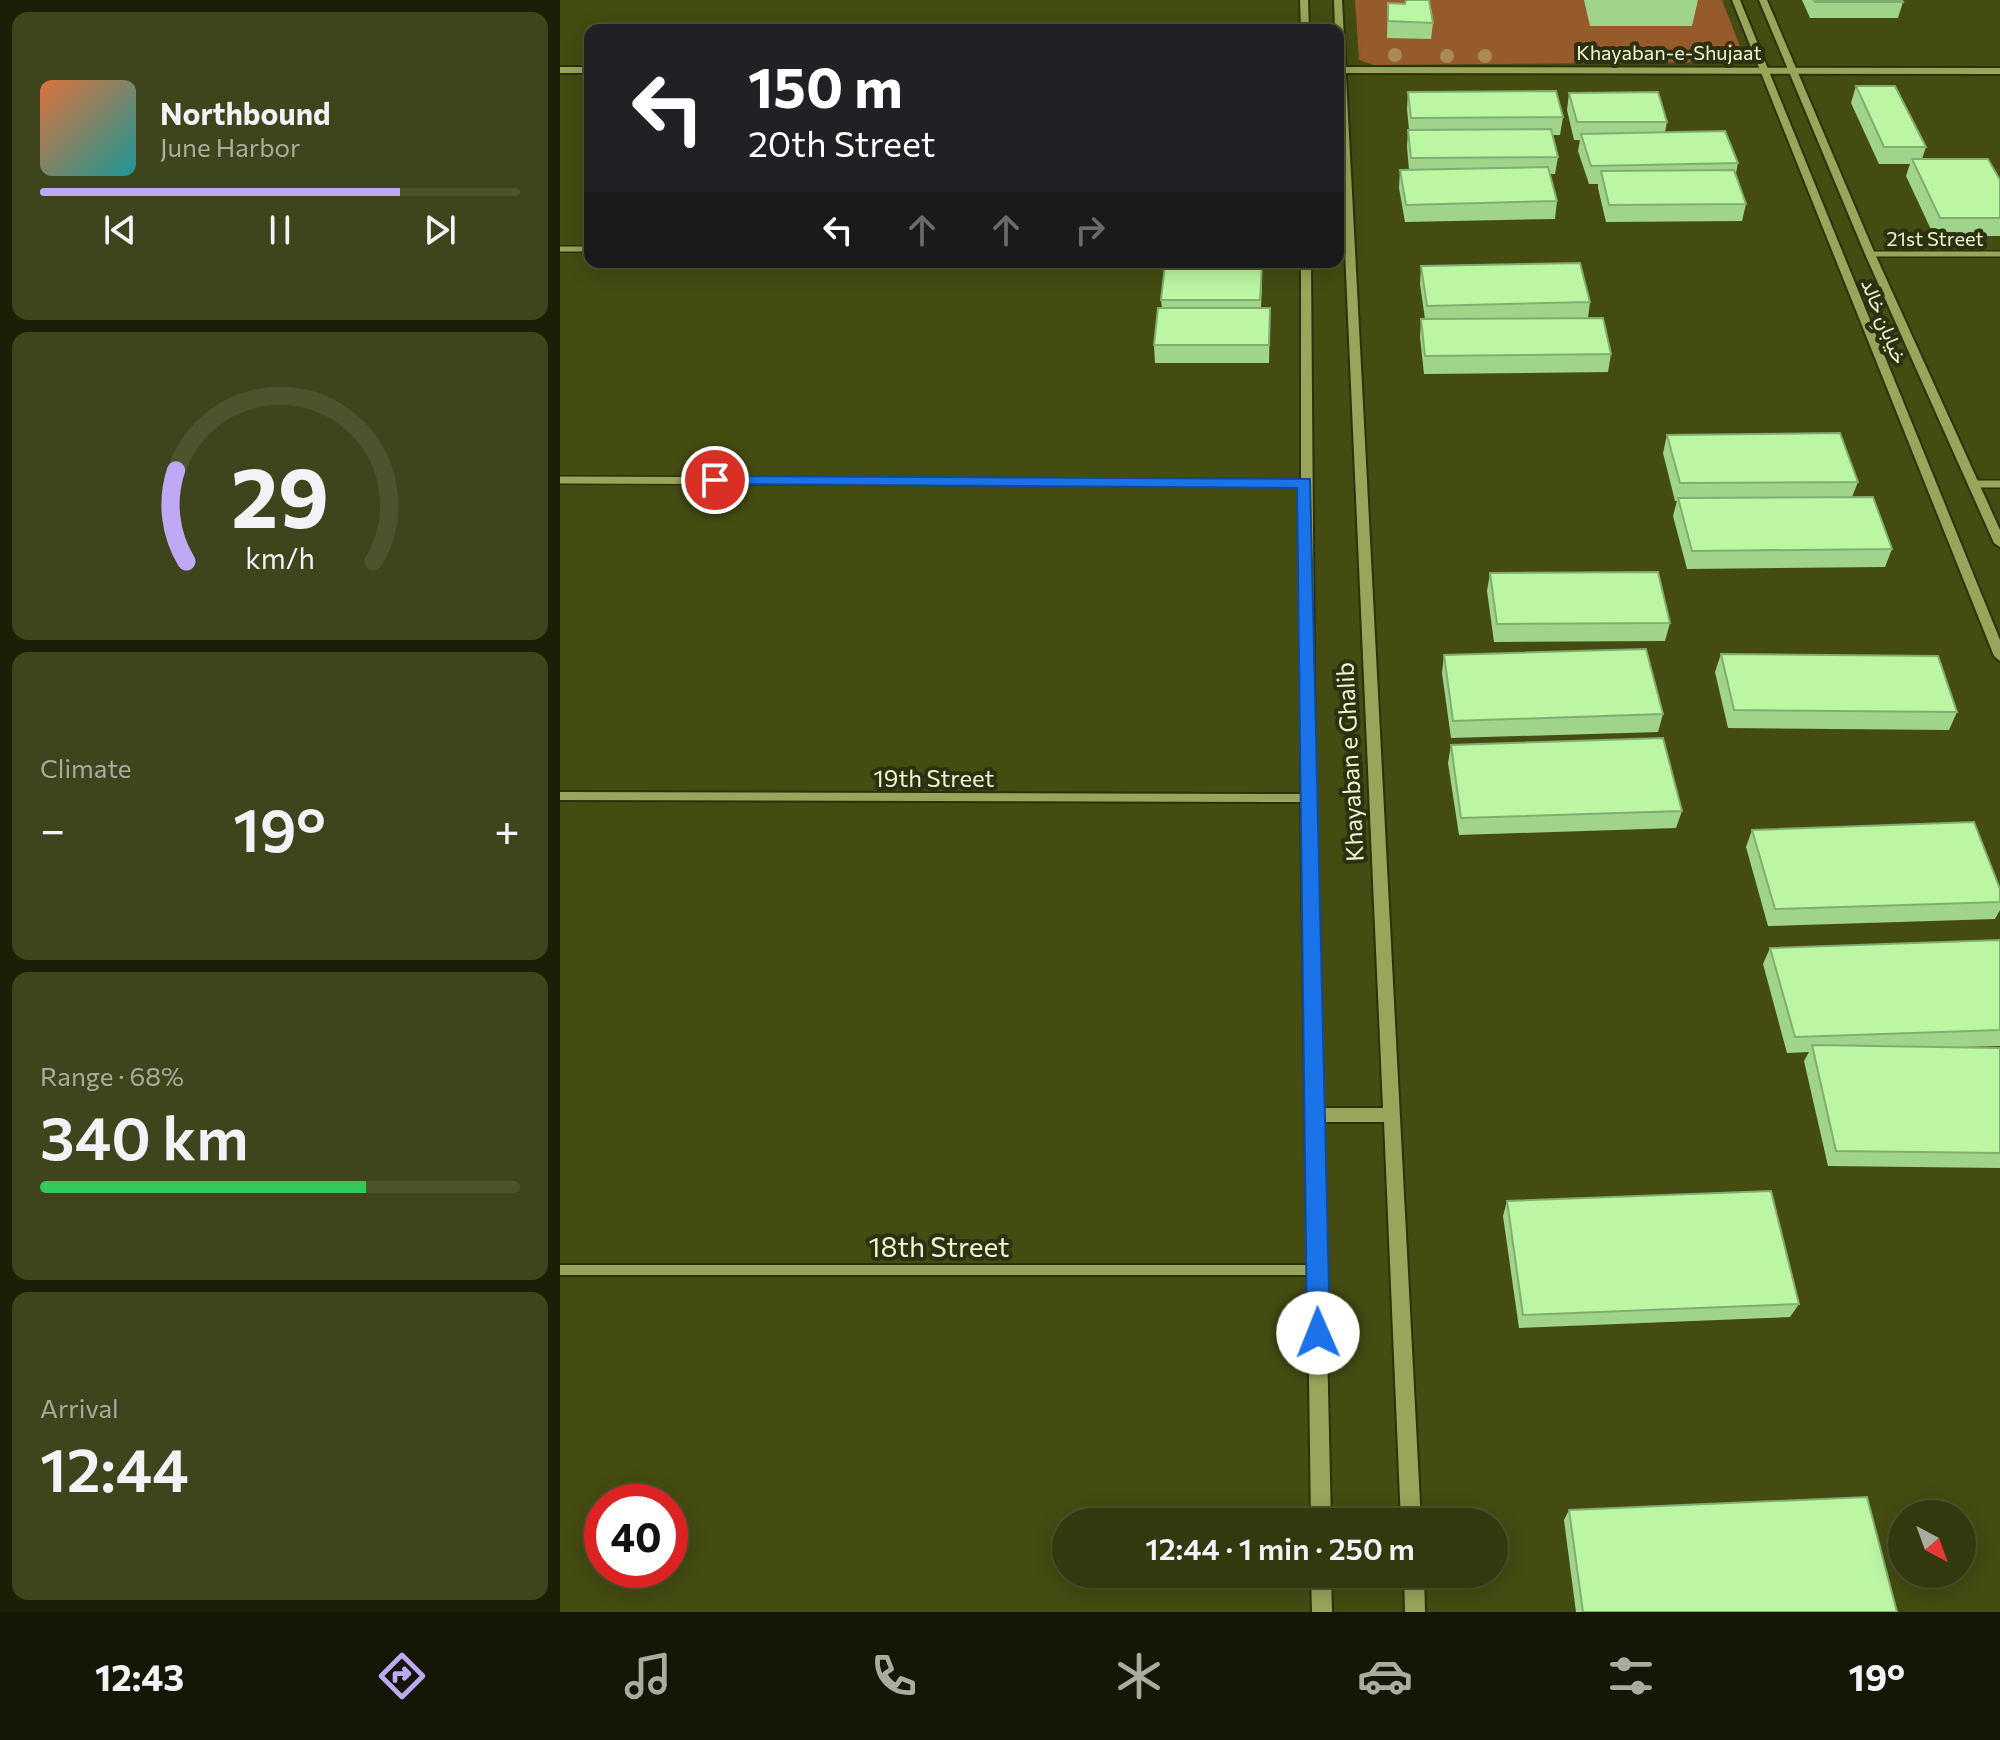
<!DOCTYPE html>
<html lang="en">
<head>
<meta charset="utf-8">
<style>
  body { margin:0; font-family:Commissioner,Vazirmatn,sans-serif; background:#3e441c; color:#f1f3f6; height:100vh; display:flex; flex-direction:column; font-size:30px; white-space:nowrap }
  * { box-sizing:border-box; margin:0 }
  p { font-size:26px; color:#a9ac9e }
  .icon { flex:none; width:44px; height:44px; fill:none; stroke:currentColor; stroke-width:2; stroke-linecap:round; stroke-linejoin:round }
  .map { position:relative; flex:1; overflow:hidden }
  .panel { display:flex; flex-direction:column; gap:12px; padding:12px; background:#1c1f08; width:560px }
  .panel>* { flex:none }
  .banner { position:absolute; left:24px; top:24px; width:760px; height:244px; border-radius:16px; box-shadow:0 4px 20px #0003,0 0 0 2px #4e532e; background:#202124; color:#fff; overflow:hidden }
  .needle { width:52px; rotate:139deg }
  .tools { position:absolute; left:1328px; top:1500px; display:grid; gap:16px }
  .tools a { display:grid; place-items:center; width:88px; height:88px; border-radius:50%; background:#33390e; box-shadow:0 4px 20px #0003,0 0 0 2px #4e532e; font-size:40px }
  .speed { position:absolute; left:24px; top:1484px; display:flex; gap:16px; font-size:40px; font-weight:700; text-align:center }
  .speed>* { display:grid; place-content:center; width:104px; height:104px; border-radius:50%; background:#33390e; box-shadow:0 4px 20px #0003,0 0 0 2px #4e532e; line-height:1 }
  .speed .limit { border:12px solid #d22; background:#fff; color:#111 }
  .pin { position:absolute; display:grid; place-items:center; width:68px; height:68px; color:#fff; margin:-34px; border:4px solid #fff; border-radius:50%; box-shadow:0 2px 8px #0007 }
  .me { position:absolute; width:88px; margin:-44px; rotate:359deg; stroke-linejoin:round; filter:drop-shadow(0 0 6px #0008) }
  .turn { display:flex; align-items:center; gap:28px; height:168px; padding:0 32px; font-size:36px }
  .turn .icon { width:104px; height:104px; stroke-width:2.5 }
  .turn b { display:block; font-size:56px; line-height:68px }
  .lanes { display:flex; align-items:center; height:76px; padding:0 32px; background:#0003; justify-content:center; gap:40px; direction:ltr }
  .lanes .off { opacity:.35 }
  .big { font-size:60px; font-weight:600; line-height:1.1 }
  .panel .widget { flex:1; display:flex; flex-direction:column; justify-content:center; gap:12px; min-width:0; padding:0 28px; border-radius:16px; background:#3e441c }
  .panel .dial { align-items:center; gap:0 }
  .dial svg { height:208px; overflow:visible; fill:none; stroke:#4e532e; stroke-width:7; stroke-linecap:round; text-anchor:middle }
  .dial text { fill:#f1f3f6; stroke:none }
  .song { display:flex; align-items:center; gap:24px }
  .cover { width:96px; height:96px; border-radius:12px; background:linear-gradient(135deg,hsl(20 70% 55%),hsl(180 70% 35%)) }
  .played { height:8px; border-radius:4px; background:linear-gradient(90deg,#bea9f4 75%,#4e532e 75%) }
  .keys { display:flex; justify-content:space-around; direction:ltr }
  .heat { display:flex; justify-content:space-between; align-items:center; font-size:44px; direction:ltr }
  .charge { height:12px; border-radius:6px; background:linear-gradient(90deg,#34c759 68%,#4e532e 0) }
  .trip { position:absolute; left:492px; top:1508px; width:456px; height:80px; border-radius:40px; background:#33390e; box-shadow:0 4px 20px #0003,0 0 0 2px #4e532e; font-weight:600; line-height:80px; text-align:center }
  .tab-bar { display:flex; height:128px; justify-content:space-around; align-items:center; background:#141706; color:#a9ac9e }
  .tab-bar .icon { width:56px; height:56px }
  .tab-bar .active { color:#bea9f4 }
  .tab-bar b { font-size:36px; color:#f1f3f6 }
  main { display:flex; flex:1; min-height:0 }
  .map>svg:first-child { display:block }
  .green { fill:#975a2a }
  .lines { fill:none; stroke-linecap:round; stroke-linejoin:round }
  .minor-far3-casing { stroke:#2b3108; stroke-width:8 }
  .minor-far2-casing { stroke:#2b3108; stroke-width:10 }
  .minor-far1-casing { stroke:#2b3108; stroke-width:12 }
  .minor-casing { stroke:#2b3108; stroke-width:14 }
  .tertiary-casing { stroke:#2b3108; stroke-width:4 }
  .secondary-casing { stroke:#2b3108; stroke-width:4 }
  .minor-far3 { stroke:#99a55b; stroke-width:5 }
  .minor-far2 { stroke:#99a55b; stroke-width:7 }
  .minor-far1 { stroke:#99a55b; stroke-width:8 }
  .minor { stroke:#99a55b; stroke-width:10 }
  .tertiary { fill:#99a55b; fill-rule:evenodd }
  .secondary { fill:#99a55b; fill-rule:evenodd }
  .tree { fill:#a98a57 }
  .wall { fill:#a1d48b }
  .building { fill:#bbf6a2; stroke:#83ac71; stroke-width:2 }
  .route { fill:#1a73e8; stroke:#114b97; stroke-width:2 }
  .labels { text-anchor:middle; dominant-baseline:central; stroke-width:8; stroke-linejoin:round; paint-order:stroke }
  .far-street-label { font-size:20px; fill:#eff6d1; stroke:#2c3111 }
  .street-label { font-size:24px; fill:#eff6d1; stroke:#2c3111 }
  .near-street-label { font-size:28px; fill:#eff6d1; stroke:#2c3111 }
</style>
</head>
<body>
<main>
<section class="panel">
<div class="widget">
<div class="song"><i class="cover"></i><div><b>Northbound</b><p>June Harbor</p></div></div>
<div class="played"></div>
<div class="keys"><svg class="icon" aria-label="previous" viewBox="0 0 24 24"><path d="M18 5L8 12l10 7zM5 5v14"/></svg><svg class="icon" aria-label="pause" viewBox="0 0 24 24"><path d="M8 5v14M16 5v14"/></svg><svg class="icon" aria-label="next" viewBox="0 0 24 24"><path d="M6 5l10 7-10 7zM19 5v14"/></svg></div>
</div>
<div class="widget dial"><svg viewBox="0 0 100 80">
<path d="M14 69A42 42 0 1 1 86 69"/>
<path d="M14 69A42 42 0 0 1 10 34" stroke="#bea9f4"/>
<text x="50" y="56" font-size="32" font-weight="700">29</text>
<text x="50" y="72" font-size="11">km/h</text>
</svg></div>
<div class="widget"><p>Climate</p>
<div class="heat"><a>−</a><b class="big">19°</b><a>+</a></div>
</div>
<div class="widget"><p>Range · 68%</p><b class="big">340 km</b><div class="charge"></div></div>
<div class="widget"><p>Arrival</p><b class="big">12:44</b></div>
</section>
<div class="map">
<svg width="1440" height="1612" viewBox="0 0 1440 1612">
  <rect width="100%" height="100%" fill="#444c12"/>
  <path class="green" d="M 795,0 L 1162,0 L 1186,62 L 813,65 L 799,60 Z"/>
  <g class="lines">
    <g class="minor-far3-casing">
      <g id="minor-far3">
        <path d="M 0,249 L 30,249"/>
        <path d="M 1310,254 L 1440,254"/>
      </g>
    </g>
    <g class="minor-far2-casing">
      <g id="minor-far2">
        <path d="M 0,480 L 745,483"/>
        <path d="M 1415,484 L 1440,484"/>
      </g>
    </g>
    <g class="minor-far1-casing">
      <path id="minor-far1" d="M 0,796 L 748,798"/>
    </g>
    <g class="minor-casing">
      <path id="minor" d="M 0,1270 L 755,1270"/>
    </g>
    <g class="tertiary-casing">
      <g id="tertiary">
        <path d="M 740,0 L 748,0 L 749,30 L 741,30 Z"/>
        <path d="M 774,0 L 782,0 L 861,1522 L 841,1522 L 824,1122 L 762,1122 L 771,1522 L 751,1522 L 741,798 L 741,262 L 751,262 L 755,798 L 762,1108 L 823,1108 L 778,92 L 778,30 L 775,30 Z"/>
        <path d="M 1172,0 L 1180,0 L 1440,640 L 1440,661 L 1434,656 Z"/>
        <path d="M 1199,0 L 1207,0 L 1315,254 L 1440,530 L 1440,547 L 1434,543 L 1305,254 Z"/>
        <path d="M 751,1574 L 771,1574 L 772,1612 L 752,1612 Z"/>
        <path d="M 844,1574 L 864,1574 L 865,1612 L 845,1612 Z"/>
      </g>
    </g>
    <g class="secondary-casing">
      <g id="secondary">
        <rect x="0" y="67" width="30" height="6"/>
        <path d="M 778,67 L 1440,68 L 1440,74 L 778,73 Z"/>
      </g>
    </g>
    <use href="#minor-far3" class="minor-far3"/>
    <use href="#minor-far2" class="minor-far2"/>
    <use href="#minor-far1" class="minor-far1"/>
    <use href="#minor" class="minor"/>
    <use href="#tertiary" class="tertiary"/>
    <use href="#secondary" class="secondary"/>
  </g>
  <g class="tree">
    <circle cx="835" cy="55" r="7"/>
    <circle cx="887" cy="56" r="7"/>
    <circle cx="925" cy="56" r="7"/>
  </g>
  <g class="wall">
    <path d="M 1024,0 L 1138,0 L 1132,26 L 1030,26 Z"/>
    <path d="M 1242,0 L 1342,0 L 1343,2 L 1338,18 L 1250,18 Z"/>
    <path d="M 828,3 L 845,4 L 873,23 L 871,39 L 827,38 Z"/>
    <path d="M 1296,86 L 1366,147 L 1362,159 L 1440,180 L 1440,236 L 1374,236 L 1346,176 L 1350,164 L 1319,164 L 1291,103 Z"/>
    <path d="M 848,92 L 1003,117 L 1000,135 L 993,135 L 998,157 L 995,174 L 990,174 L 997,201 L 995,219 L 845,222 L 839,188 L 840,170 L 849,170 L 847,147 L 848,130 L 849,130 L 847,109 Z"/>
    <path d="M 1009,93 L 1107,122 L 1105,132 L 1178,163 L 1176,173 L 1186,204 L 1182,221 L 1046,222 L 1038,188 L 1038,184 L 1029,184 L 1018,151 L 1020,140 L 1014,140 L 1007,110 Z"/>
    <path d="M 861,266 L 1030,302 L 1028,318 L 1051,354 L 1048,372 L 864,374 L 860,337 L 861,319 L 865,319 L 860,284 Z"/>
    <path d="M 702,283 L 701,308 L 710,308 L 709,363 L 595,363 L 594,345 L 602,308 L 601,300 Z"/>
    <path d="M 1107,435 L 1298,482 L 1292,497 L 1332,549 L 1325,567 L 1127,569 L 1113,516 L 1117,501 L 1115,501 L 1103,453 Z"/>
    <path d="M 930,573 L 1110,623 L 1105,641 L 934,642 L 927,591 Z"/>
    <path d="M 1161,654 L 1397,712 L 1389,730 L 1168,728 L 1155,672 Z"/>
    <path d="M 884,655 L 1103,714 L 1098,732 L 891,738 L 882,673 Z"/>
    <path d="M 891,745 L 1122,811 L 1116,828 L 899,835 L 888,763 Z"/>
    <path d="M 1192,830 L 1440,889 L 1440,910 L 1435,919 L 1208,926 L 1186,847 Z"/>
    <path d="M 1440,940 L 1440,1046 L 1403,1047 L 1440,1048 L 1440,1168 L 1268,1166 L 1244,1061 L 1249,1052 L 1227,1053 L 1203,964 L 1210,948 Z"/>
    <path d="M 947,1201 L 1239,1304 L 1230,1317 L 959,1328 L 943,1216 Z"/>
    <path d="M 1009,1510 L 1337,1612 L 1016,1612 L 1004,1520 Z"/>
  </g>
  <g class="building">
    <path d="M 846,0 L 869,0 L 873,23 L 828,21 L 828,3 L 845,4 Z"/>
    <path d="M 1254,0 L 1342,0 L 1343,2 L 1255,2 Z"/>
    <path d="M 1296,86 L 1335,86 L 1366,147 L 1324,147 Z"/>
    <path d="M 996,91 L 1003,117 L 851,118 L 848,92 Z"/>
    <path d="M 1098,92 L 1107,122 L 1017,122 L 1009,93 Z"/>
    <path d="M 991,129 L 998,157 L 851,158 L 848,130 Z"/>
    <path d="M 1165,131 L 1178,163 L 1031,166 L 1021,134 Z"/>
    <path d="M 1352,159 L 1428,159 L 1440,180 L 1440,218 L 1380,218 Z"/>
    <path d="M 988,167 L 997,201 L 846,205 L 840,170 Z"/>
    <path d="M 1174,170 L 1186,204 L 1049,205 L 1041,171 Z"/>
    <path d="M 1020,263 L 1030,302 L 867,306 L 861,266 Z"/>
    <path d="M 605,265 L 702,265 L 700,300 L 601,300 Z"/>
    <path d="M 598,308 L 710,308 L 709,345 L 594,345 Z"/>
    <path d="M 1043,318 L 1051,354 L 865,356 L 861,319 Z"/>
    <path d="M 1280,433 L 1298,482 L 1120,483 L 1107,435 Z"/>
    <path d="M 1313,497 L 1332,549 L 1132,551 L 1118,498 Z"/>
    <path d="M 1098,572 L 1110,623 L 937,624 L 930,573 Z"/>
    <path d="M 1086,649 L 1103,714 L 893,721 L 884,655 Z"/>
    <path d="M 1161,654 L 1378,656 L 1397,712 L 1174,710 Z"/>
    <path d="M 1103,738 L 1122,811 L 901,818 L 891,745 Z"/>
    <path d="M 1414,822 L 1440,889 L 1440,902 L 1215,909 L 1192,830 Z"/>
    <path d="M 1440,940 L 1440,1030 L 1235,1037 L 1210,948 Z"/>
    <path d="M 1252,1045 L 1440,1048 L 1440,1153 L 1276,1151 Z"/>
    <path d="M 1211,1191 L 1239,1304 L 963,1315 L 947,1201 Z"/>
    <path d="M 1307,1497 L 1337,1612 L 1023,1612 L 1009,1510 Z"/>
  </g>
  <path class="route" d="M 155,476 L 750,479 L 770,1333 L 767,1341 L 758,1344 L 750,1341 L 747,1333 L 737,488 L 150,484 L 148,480 Z"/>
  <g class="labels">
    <g class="far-street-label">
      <text x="1109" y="52">Khayaban-e-Shujaat</text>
      <text x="1375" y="238">21st Street</text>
      <text transform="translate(1325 321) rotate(68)">خیابانِ خالد</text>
    </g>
    <g class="street-label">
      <text transform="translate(789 762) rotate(-93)">Khayaban e Ghalib</text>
      <text x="374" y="777">19th Street</text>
    </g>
    <g class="near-street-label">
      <text x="379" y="1246">18th Street</text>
    </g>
  </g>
</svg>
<div class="tools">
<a><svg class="needle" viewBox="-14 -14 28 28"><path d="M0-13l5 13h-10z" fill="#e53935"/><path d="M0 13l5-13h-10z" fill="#a9ac9e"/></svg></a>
</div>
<div class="speed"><div class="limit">40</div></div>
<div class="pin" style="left:155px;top:480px;background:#d93025"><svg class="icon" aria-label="arrive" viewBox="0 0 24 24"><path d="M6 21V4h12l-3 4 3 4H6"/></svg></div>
<svg class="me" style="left:758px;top:1333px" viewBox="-20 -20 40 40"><circle r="19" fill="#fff"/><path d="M0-13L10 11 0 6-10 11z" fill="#1a73e8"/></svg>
<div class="trip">12:44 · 1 min · 250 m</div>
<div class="banner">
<div class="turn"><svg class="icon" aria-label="left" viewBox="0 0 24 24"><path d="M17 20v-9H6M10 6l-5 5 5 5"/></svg><div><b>150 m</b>20th Street</div></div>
<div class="lanes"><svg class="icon" aria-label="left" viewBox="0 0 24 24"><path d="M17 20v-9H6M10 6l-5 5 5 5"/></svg><svg class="icon off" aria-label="ahead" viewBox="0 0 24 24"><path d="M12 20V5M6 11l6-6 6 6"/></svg><svg class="icon off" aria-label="ahead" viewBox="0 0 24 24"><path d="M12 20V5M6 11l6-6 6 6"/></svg><svg class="icon off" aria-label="right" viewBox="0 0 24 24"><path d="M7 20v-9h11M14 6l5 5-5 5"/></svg></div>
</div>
</div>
</main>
<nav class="tab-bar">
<b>12:43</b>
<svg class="icon active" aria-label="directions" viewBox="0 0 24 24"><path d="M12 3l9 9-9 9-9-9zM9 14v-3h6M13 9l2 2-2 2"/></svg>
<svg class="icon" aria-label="music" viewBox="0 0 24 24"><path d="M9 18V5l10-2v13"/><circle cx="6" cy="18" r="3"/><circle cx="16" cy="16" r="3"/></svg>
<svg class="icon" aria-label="phone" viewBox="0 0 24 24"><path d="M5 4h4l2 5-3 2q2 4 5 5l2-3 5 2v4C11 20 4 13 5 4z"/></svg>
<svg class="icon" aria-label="climate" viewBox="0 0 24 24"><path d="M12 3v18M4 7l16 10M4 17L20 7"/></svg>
<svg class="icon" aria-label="car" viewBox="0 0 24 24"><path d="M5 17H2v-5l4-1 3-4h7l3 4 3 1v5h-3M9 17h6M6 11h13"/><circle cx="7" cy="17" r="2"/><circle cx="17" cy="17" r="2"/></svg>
<svg class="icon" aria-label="filters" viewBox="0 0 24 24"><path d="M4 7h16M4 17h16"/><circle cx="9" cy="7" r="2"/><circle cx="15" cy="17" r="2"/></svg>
<b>19°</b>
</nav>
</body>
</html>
